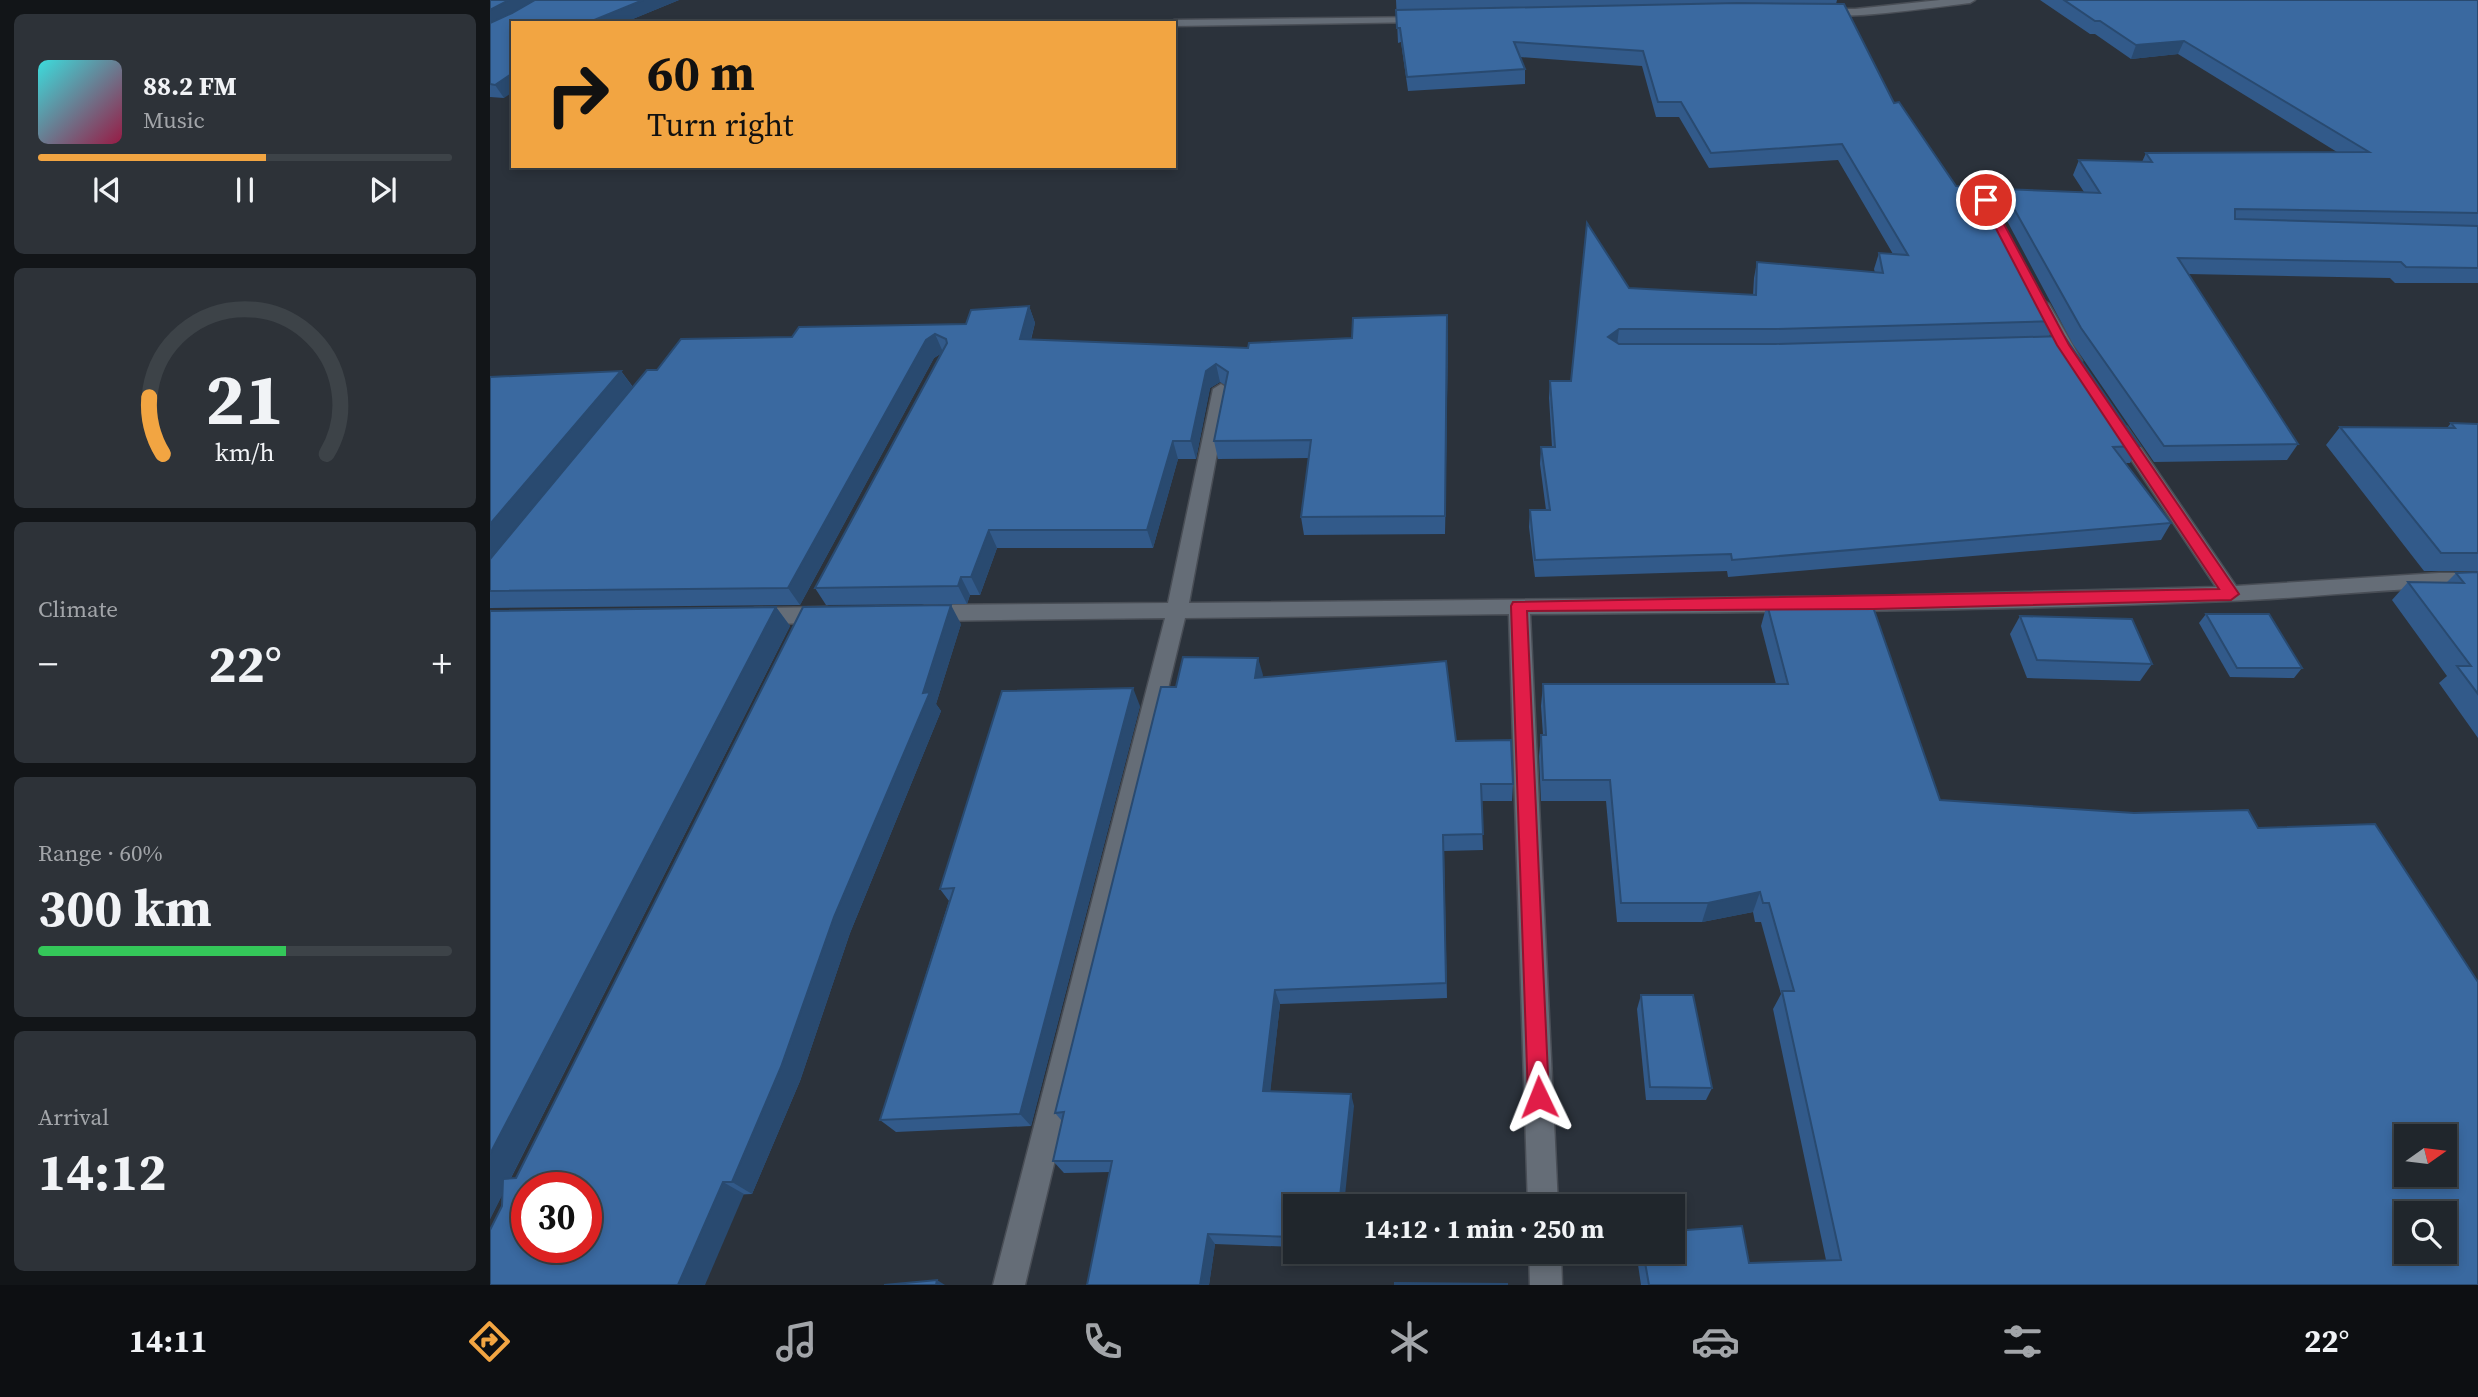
<!DOCTYPE html>
<html lang="en">
<head>
<meta charset="utf-8">
<style>
  body { margin:0; font-family:"Source Serif 4",serif; background:#2d3238; color:#f1f3f6; height:100vh; display:flex; flex-direction:column; font-size:26px; white-space:nowrap }
  * { box-sizing:border-box; margin:0 }
  p { font-size:23px; color:#a2a5a9 }
  .icon { flex:none; width:38px; height:38px; fill:none; stroke:currentColor; stroke-width:2; stroke-linecap:round; stroke-linejoin:round }
  .map { position:relative; flex:1; overflow:hidden }
  .drawer { display:flex; flex-direction:column; gap:14px; padding:14px; background:#121518; width:490px }
  .drawer>* { flex:none }
  .banner { position:absolute; left:21px; top:21px; width:665px; height:147px; border-radius:0px; box-shadow:0 4px 10px #0003,0 0 0 2px #3d4348; background:#f2a542; color:#111; overflow:hidden }
  .needle { width:46px; rotate:76deg }
  .fabs { position:absolute; left:1904px; top:1124px; display:grid; gap:14px }
  .fabs a { display:grid; place-items:center; width:63px; height:63px; border-radius:0px; background:#20262c; box-shadow:0 4px 10px #0003,0 0 0 2px #3d4348; font-size:35px }
  .speed { position:absolute; left:21px; top:1172px; display:flex; gap:14px; font-size:35px; font-weight:700; text-align:center }
  .speed>* { display:grid; place-content:center; width:91px; height:91px; border-radius:50%; background:#20262c; box-shadow:0 4px 10px #0003,0 0 0 2px #3d4348; line-height:1 }
  .speed .limit { border:10px solid #d22; background:#fff; color:#111 }
  .pin { position:absolute; display:grid; place-items:center; width:60px; height:60px; color:#fff; margin:-30px; border:4px solid #fff; border-radius:50%; box-shadow:0 2px 7px #0007 }
  .me { position:absolute; width:77px; margin:-38px; rotate:358deg; stroke-linejoin:round; filter:drop-shadow(0 0 5px #0008) }
  .turn { display:flex; align-items:center; gap:24px; height:147px; padding:0 21px; font-size:32px }
  .turn .icon { width:91px; height:91px; stroke-width:2.5 }
  .turn b { display:block; font-size:49px; line-height:60px }
  .big { font-size:52px; font-weight:700; line-height:1.1 }
  .drawer .widget { flex:1; display:flex; flex-direction:column; justify-content:center; gap:10px; min-width:0; padding:0 24px; border-radius:10px; background:#2d3238 }
  .drawer .dial { align-items:center; gap:0 }
  .dial svg { height:182px; overflow:visible; fill:none; stroke:#3d4348; stroke-width:7; stroke-linecap:round; text-anchor:middle }
  .dial text { fill:#f1f3f6; stroke:none }
  .song { display:flex; align-items:center; gap:21px }
  .cover { width:84px; height:84px; border-radius:10px; background:linear-gradient(135deg,hsl(180 70% 55%),hsl(340 70% 35%)) }
  .played { height:7px; border-radius:4px; background:linear-gradient(90deg,#f2a542 55%,#3d4348 55%) }
  .keys { display:flex; justify-content:space-around; direction:ltr }
  .heat { display:flex; justify-content:space-between; align-items:center; font-size:38px; direction:ltr }
  .charge { height:10px; border-radius:5px; background:linear-gradient(90deg,#34c759 60%,#3d4348 0) }
  .trip { position:absolute; left:793px; top:1194px; width:402px; height:70px; border-radius:0px; background:#20262c; box-shadow:0 4px 10px #0003,0 0 0 2px #3d4348; font-weight:700; line-height:70px; text-align:center }
  .tab-bar { display:flex; height:112px; justify-content:space-around; align-items:center; background:#0d0f12; color:#a2a5a9 }
  .tab-bar .icon { width:49px; height:49px }
  .tab-bar .selected { color:#f2a542 }
  .tab-bar b { font-size:32px; color:#f1f3f6 }
  main { display:flex; flex:1; min-height:0 }
  .map>svg:first-child { display:block }
  .lines { fill:none; stroke-linecap:round; stroke-linejoin:round }
  .street-casing { stroke:#494e56; stroke-width:3 }
  .street { fill:#656d77; fill-rule:evenodd }
  .wall { fill:#325a8a }
  .shaded-wall { fill:#294a70 }
  .building { fill:#3a69a0; stroke:#294a70; stroke-width:2; fill-rule:evenodd }
  .route { fill:#e11d48; stroke:#92132f; stroke-width:2 }
</style>
</head>
<body>
<main>
<section class="drawer">
<div class="widget">
<div class="song"><i class="cover"></i><div><b>88.2 FM</b><p>Music</p></div></div>
<div class="played"></div>
<div class="keys"><svg class="icon" aria-label="previous" viewBox="0 0 24 24"><path d="M18 5L8 12l10 7zM5 5v14"/></svg><svg class="icon" aria-label="pause" viewBox="0 0 24 24"><path d="M8 5v14M16 5v14"/></svg><svg class="icon" aria-label="next" viewBox="0 0 24 24"><path d="M6 5l10 7-10 7zM19 5v14"/></svg></div>
</div>
<div class="widget dial"><svg viewBox="0 0 100 80">
<path d="M14 69A42 42 0 1 1 86 69"/>
<path d="M14 69A42 42 0 0 1 8 44" stroke="#f2a542"/>
<text x="50" y="56" font-size="32" font-weight="700">21</text>
<text x="50" y="72" font-size="11">km/h</text>
</svg></div>
<div class="widget"><p>Climate</p>
<div class="heat"><a>−</a><b class="big">22°</b><a>+</a></div>
</div>
<div class="widget"><p>Range · 60%</p><b class="big">300 km</b><div class="charge"></div></div>
<div class="widget"><p>Arrival</p><b class="big">14:12</b></div>
</section>
<div class="map">
<svg width="1988" height="1285" viewBox="0 0 1988 1285">
  <rect width="100%" height="100%" fill="#2b323b"/>
  <g class="lines">
    <g class="street-casing">
      <g id="street">
        <path d="M 1450,0 L 1485,0 L 1480,3 C 1453,6 1341,23 1325,12 L 1330,9 L 1365,9 Z"/>
        <path d="M 938,17 L 938,21 L 934,22 L 684,26 L 684,23 L 679,23 L 684,20 Z"/>
        <path d="M 1551,299 L 1559,304 L 1592,361 L 1590,364 L 1578,364 L 1576,361 L 1543,304 Z"/>
        <path d="M 731,384 L 739,389 L 699,603 L 1384,596 L 1726,587 L 1622,431 L 1631,425 L 1637,427 L 1746,586 L 1949,573 L 1988,573 L 1988,587 C 1905,587 1822,598 1739,601 C 1506,611 1273,612 1040,614 L 1068,1206 L 1038,1206 L 1019,614 L 695,618 L 535,1285 L 503,1285 L 675,618 L 436,621 L 429,618 L 426,613 L 429,608 L 436,605 L 678,603 L 723,389 Z"/>
        <path d="M 337,607 L 344,610 L 347,615 L 344,620 L 337,623 L 265,624 L 258,621 L 255,616 L 258,611 L 265,608 Z"/>
        <path d="M 1039,1251 L 1071,1251 L 1072,1285 L 1040,1285 Z"/>
      </g>
    </g>
    <use href="#street" class="street"/>
  </g>
  <g class="wall">
    <path d="M 0,0 L 189,0 L 133,23 L 23,23 L 14,98 L 0,97 Z"/>
    <path d="M 906,0 L 1347,0 L 1346,4 L 1404,103 L 1566,321 L 1559,336 L 1650,446 L 1640,463 L 1635,463 L 1681,523 L 1671,540 L 1238,577 L 1237,571 L 1045,577 L 1039,527 L 1040,510 L 1056,510 L 1050,464 L 1051,447 L 1062,447 L 1059,398 L 1060,381 L 1081,381 L 1139,288 L 1263,295 L 1264,278 L 1267,262 L 1385,273 L 1384,269 L 1389,253 L 1403,254 L 1348,160 L 1219,168 L 1189,117 L 1166,117 L 1152,66 L 1030,57 L 1035,69 L 1035,84 L 918,91 L 911,42 L 908,43 Z"/>
    <path d="M 1550,0 L 1988,0 L 1988,283 L 1905,283 L 1900,278 L 1698,274 L 1808,444 L 1797,460 L 1664,462 L 1583,344 L 1508,204 L 1513,189 L 1594,192 L 1583,175 L 1589,160 L 1652,162 L 1656,153 L 1847,152 L 1688,54 L 1641,59 L 1605,34 L 1600,34 Z"/>
    <path d="M 539,306 L 545,323 L 541,340 L 758,348 L 958,333 L 955,534 L 814,535 L 811,517 L 819,458 L 728,459 L 724,441 L 735,385 L 730,382 L 720,388 L 706,459 L 688,459 L 663,548 L 507,548 L 490,595 L 480,595 L 477,604 L 336,605 L 325,588 L 452,353 L 444,358 L 310,605 L 0,608 L 0,377 L 131,371 L 143,387 L 167,370 L 302,337 L 476,324 Z"/>
    <path d="M 1961,423 L 1988,424 L 1988,571 L 1934,571 L 1836,445 L 1850,427 L 1957,428 Z"/>
    <path d="M 1988,572 L 1988,738 L 1949,683 L 1957,676 L 1902,600 L 1918,582 L 1956,583 L 1966,573 Z"/>
    <path d="M 1277,604 L 1450,800 L 1988,1285 L 1151,1285 L 1146,1251 L 1183,1251 L 1259,1263 L 1336,1260 L 1283,1009 L 1291,994 L 1271,922 L 1265,922 L 1263,912 L 1212,922 L 1127,922 L 1116,801 L 1051,801 L 1049,756 L 1051,735 L 1053,735 L 1051,706 L 1053,684 L 1286,684 L 1271,626 Z"/>
    <path d="M 286,607 L 300,626 L 21,1178 L 26,1178 L 471,624 L 446,704 L 451,711 L 360,933 L 310,1081 L 262,1194 L 12,1206 L 12,1195 L 0,1219 L 0,611 Z"/>
    <path d="M 1716,614 L 1812,668 L 1804,678 L 1740,677 L 1709,623 Z"/>
    <path d="M 1530,616 L 1662,664 L 1650,681 L 1537,678 L 1520,634 Z"/>
    <path d="M 768,658 L 772,677 L 966,741 L 1023,784 L 1022,801 L 991,801 L 993,850 L 954,851 L 957,998 L 790,1004 L 780,1091 L 864,1106 L 805,1206 L 805,1247 L 725,1244 L 719,1285 L 597,1285 L 620,1172 L 574,1173 L 563,1161 L 572,1121 L 565,1113 L 686,687 Z"/>
    <path d="M 650,706 L 541,1126 L 406,1132 L 390,1120 L 459,901 L 450,889 Z"/>
    <path d="M 1151,995 L 1222,1088 L 1216,1100 L 1156,1100 L 1147,1009 Z"/>
  </g>
  <g class="shaded-wall">
    <path d="M 19,0 L 49,0 L 0,27 L 0,10 Z"/>
    <path d="M 153,0 L 189,0 L 133,23 L 97,23 Z"/>
    <path d="M 1694,41 L 1688,54 L 1641,59 L 1646,45 Z"/>
    <path d="M 23,73 L 23,92 L 14,98 L 5,85 Z"/>
    <path d="M 539,306 L 545,323 L 536,357 L 530,339 Z"/>
    <path d="M 957,315 L 958,333 L 955,534 L 955,516 Z"/>
    <path d="M 1129,329 L 1127,345 L 1118,337 Z"/>
    <path d="M 445,334 L 453,352 L 444,358 L 310,605 L 298,588 L 436,340 Z"/>
    <path d="M 726,364 L 730,382 L 720,388 L 706,459 L 701,441 L 716,371 Z"/>
    <path d="M 131,371 L 144,389 L 0,562 L 0,524 Z"/>
    <path d="M 683,441 L 688,459 L 663,548 L 657,530 Z"/>
    <path d="M 499,530 L 507,548 L 490,595 L 481,577 Z"/>
    <path d="M 471,577 L 480,595 L 477,604 L 468,586 Z"/>
    <path d="M 461,605 L 471,624 L 446,704 L 451,711 L 360,933 L 310,1081 L 262,1194 L 242,1182 L 344,917 L 433,693 Z"/>
    <path d="M 286,607 L 300,626 L 0,1219 L 0,1154 Z"/>
    <path d="M 768,658 L 773,675 L 769,695 L 765,678 Z"/>
    <path d="M 643,688 L 650,706 L 541,1126 L 530,1114 Z"/>
    <path d="M 1270,892 L 1263,912 L 1212,922 L 1218,903 Z"/>
    <path d="M 785,990 L 790,1004 L 779,1104 L 773,1091 Z"/>
    <path d="M 861,1094 L 864,1106 L 854,1206 L 849,1206 Z"/>
    <path d="M 233,1182 L 254,1194 L 215,1285 L 188,1285 Z"/>
    <path d="M 718,1234 L 725,1244 L 719,1285 L 710,1285 Z"/>
    <path d="M 447,1280 L 455,1285 L 446,1285 Z"/>
  </g>
  <g class="building">
    <path d="M 0,0 L 19,0 L 0,10 Z"/>
    <path d="M 45,0 L 153,0 L 97,23 L 23,23 L 23,73 L 5,85 L 0,84 L 0,23 L 22,13 Z"/>
    <path d="M 1574,0 L 1988,0 L 1988,213 L 1745,209 L 1745,219 L 1988,226 L 1988,268 L 1916,267 L 1911,262 L 1688,258 L 1808,444 L 1674,446 L 1591,328 L 1513,189 L 1610,193 L 1589,160 L 1662,162 L 1656,153 L 1879,152 L 1694,41 L 1646,45 L 1610,21 L 1605,21 Z"/>
    <path d="M 1248,3 L 1354,4 L 1404,103 L 1409,102 L 1466,186 L 1493,187 L 1566,321 L 1285,329 L 1129,329 L 1118,337 L 1129,344 L 1285,344 L 1574,336 L 1650,446 L 1623,447 L 1681,523 L 1242,560 L 1241,554 L 1045,560 L 1040,510 L 1060,510 L 1051,447 L 1065,447 L 1060,381 L 1081,381 L 1097,223 L 1139,288 L 1266,295 L 1267,262 L 1393,273 L 1389,253 L 1418,255 L 1352,144 L 1221,153 L 1191,102 L 1168,102 L 1153,51 L 1024,42 L 1035,69 L 917,77 L 910,28 L 907,28 L 906,10 Z"/>
    <path d="M 539,306 L 530,339 L 758,348 L 759,343 L 862,338 L 863,318 L 957,315 L 955,516 L 811,517 L 821,440 L 724,441 L 738,372 L 726,364 L 716,371 L 701,441 L 683,441 L 657,530 L 499,530 L 481,577 L 471,577 L 468,586 L 325,588 L 457,343 L 456,339 L 445,334 L 436,340 L 298,588 L 0,591 L 0,559 L 157,370 L 167,370 L 191,339 L 302,337 L 309,327 L 476,324 L 481,310 Z"/>
    <path d="M 131,371 L 0,524 L 0,377 Z"/>
    <path d="M 1961,423 L 1988,424 L 1988,553 L 1951,553 L 1850,427 L 1965,428 Z"/>
    <path d="M 1988,572 L 1988,694 L 1967,666 L 1981,666 L 1918,582 L 1974,583 L 1966,573 Z"/>
    <path d="M 1277,604 L 1383,607 L 1450,800 L 1644,813 L 1758,810 L 1768,828 L 1885,824 L 1988,982 L 1988,1285 L 1159,1285 L 1153,1251 L 1183,1251 L 1183,1231 L 1252,1226 L 1259,1263 L 1351,1260 L 1292,991 L 1304,991 L 1279,903 L 1273,903 L 1270,892 L 1218,903 L 1131,903 L 1120,780 L 1053,780 L 1051,735 L 1056,735 L 1053,684 L 1298,684 ZM 1916,1136 L 1955,1136 L 1955,1174 L 1916,1174 ZM 1916,1213 L 1955,1213 L 1955,1251 L 1916,1251 Z"/>
    <path d="M 461,605 L 433,693 L 440,692 L 344,917 L 291,1067 L 242,1182 L 233,1182 L 188,1285 L 0,1285 L 0,1230 L 12,1206 L 13,1179 L 26,1178 L 313,607 ZM 37,1188 L 96,1188 L 96,1248 L 37,1248 Z"/>
    <path d="M 286,607 L 0,1154 L 0,611 Z"/>
    <path d="M 1716,614 L 1779,614 L 1812,668 L 1747,668 Z"/>
    <path d="M 1530,616 L 1642,619 L 1662,664 L 1547,660 Z"/>
    <path d="M 693,657 L 768,658 L 765,678 L 956,661 L 966,741 L 1021,740 L 1023,784 L 991,784 L 993,834 L 953,835 L 956,983 L 785,990 L 773,1091 L 861,1094 L 849,1206 L 805,1206 L 805,1237 L 718,1234 L 710,1285 L 597,1285 L 622,1161 L 563,1161 L 574,1112 L 565,1113 L 671,687 L 686,687 Z"/>
    <path d="M 643,688 L 530,1114 L 390,1120 L 464,888 L 450,889 L 512,691 Z"/>
    <path d="M 1151,995 L 1203,995 L 1222,1088 L 1160,1087 Z"/>
    <path d="M 447,1280 L 446,1285 L 394,1285 Z"/>
    <path d="M 905,1283 L 1017,1284 L 1017,1285 L 905,1285 Z"/>
  </g>
  <path class="route" d="M 1496,197 L 1501,200 L 1579,345 L 1749,594 L 1741,600 L 1384,609 L 1037,611 L 1059,1097 L 1056,1104 L 1049,1108 L 1041,1104 L 1038,1097 L 1021,606 L 1023,602 L 1729,589 L 1567,345 L 1491,200 Z"/>
</svg>
<div class="fabs">
<a><svg class="needle" viewBox="-14 -14 28 28"><path d="M0-13l5 13h-10z" fill="#e53935"/><path d="M0 13l5-13h-10z" fill="#a2a5a9"/></svg></a>
<a><svg class="icon" aria-label="search" viewBox="0 0 24 24"><circle cx="10" cy="10" r="6"/><path d="M15 15l6 6"/></svg></a>
</div>
<div class="speed"><div class="limit">30</div></div>
<div class="pin" style="left:1496px;top:200px;background:#d93025"><svg class="icon" aria-label="arrive" viewBox="0 0 24 24"><path d="M6 21V4h12l-3 4 3 4H6"/></svg></div>
<svg class="me" style="left:1049px;top:1097px" viewBox="-20 -20 40 40"><path d="M0-17L14 15 0 8-14 15z" fill="#e11d48" stroke="#fff" stroke-width="4"/></svg>
<div class="trip">14:12 · 1 min · 250 m</div>
<div class="banner">
<div class="turn"><svg class="icon" aria-label="right" viewBox="0 0 24 24"><path d="M7 20v-9h11M14 6l5 5-5 5"/></svg><div><b>60 m</b>Turn right</div></div>
</div>
</div>
</main>
<nav class="tab-bar">
<b>14:11</b>
<svg class="icon selected" aria-label="directions" viewBox="0 0 24 24"><path d="M12 3l9 9-9 9-9-9zM9 14v-3h6M13 9l2 2-2 2"/></svg>
<svg class="icon" aria-label="music" viewBox="0 0 24 24"><path d="M9 18V5l10-2v13"/><circle cx="6" cy="18" r="3"/><circle cx="16" cy="16" r="3"/></svg>
<svg class="icon" aria-label="phone" viewBox="0 0 24 24"><path d="M5 4h4l2 5-3 2q2 4 5 5l2-3 5 2v4C11 20 4 13 5 4z"/></svg>
<svg class="icon" aria-label="climate" viewBox="0 0 24 24"><path d="M12 3v18M4 7l16 10M4 17L20 7"/></svg>
<svg class="icon" aria-label="car" viewBox="0 0 24 24"><path d="M5 17H2v-5l4-1 3-4h7l3 4 3 1v5h-3M9 17h6M6 11h13"/><circle cx="7" cy="17" r="2"/><circle cx="17" cy="17" r="2"/></svg>
<svg class="icon" aria-label="filters" viewBox="0 0 24 24"><path d="M4 7h16M4 17h16"/><circle cx="9" cy="7" r="2"/><circle cx="15" cy="17" r="2"/></svg>
<b>22°</b>
</nav>
</body>
</html>
